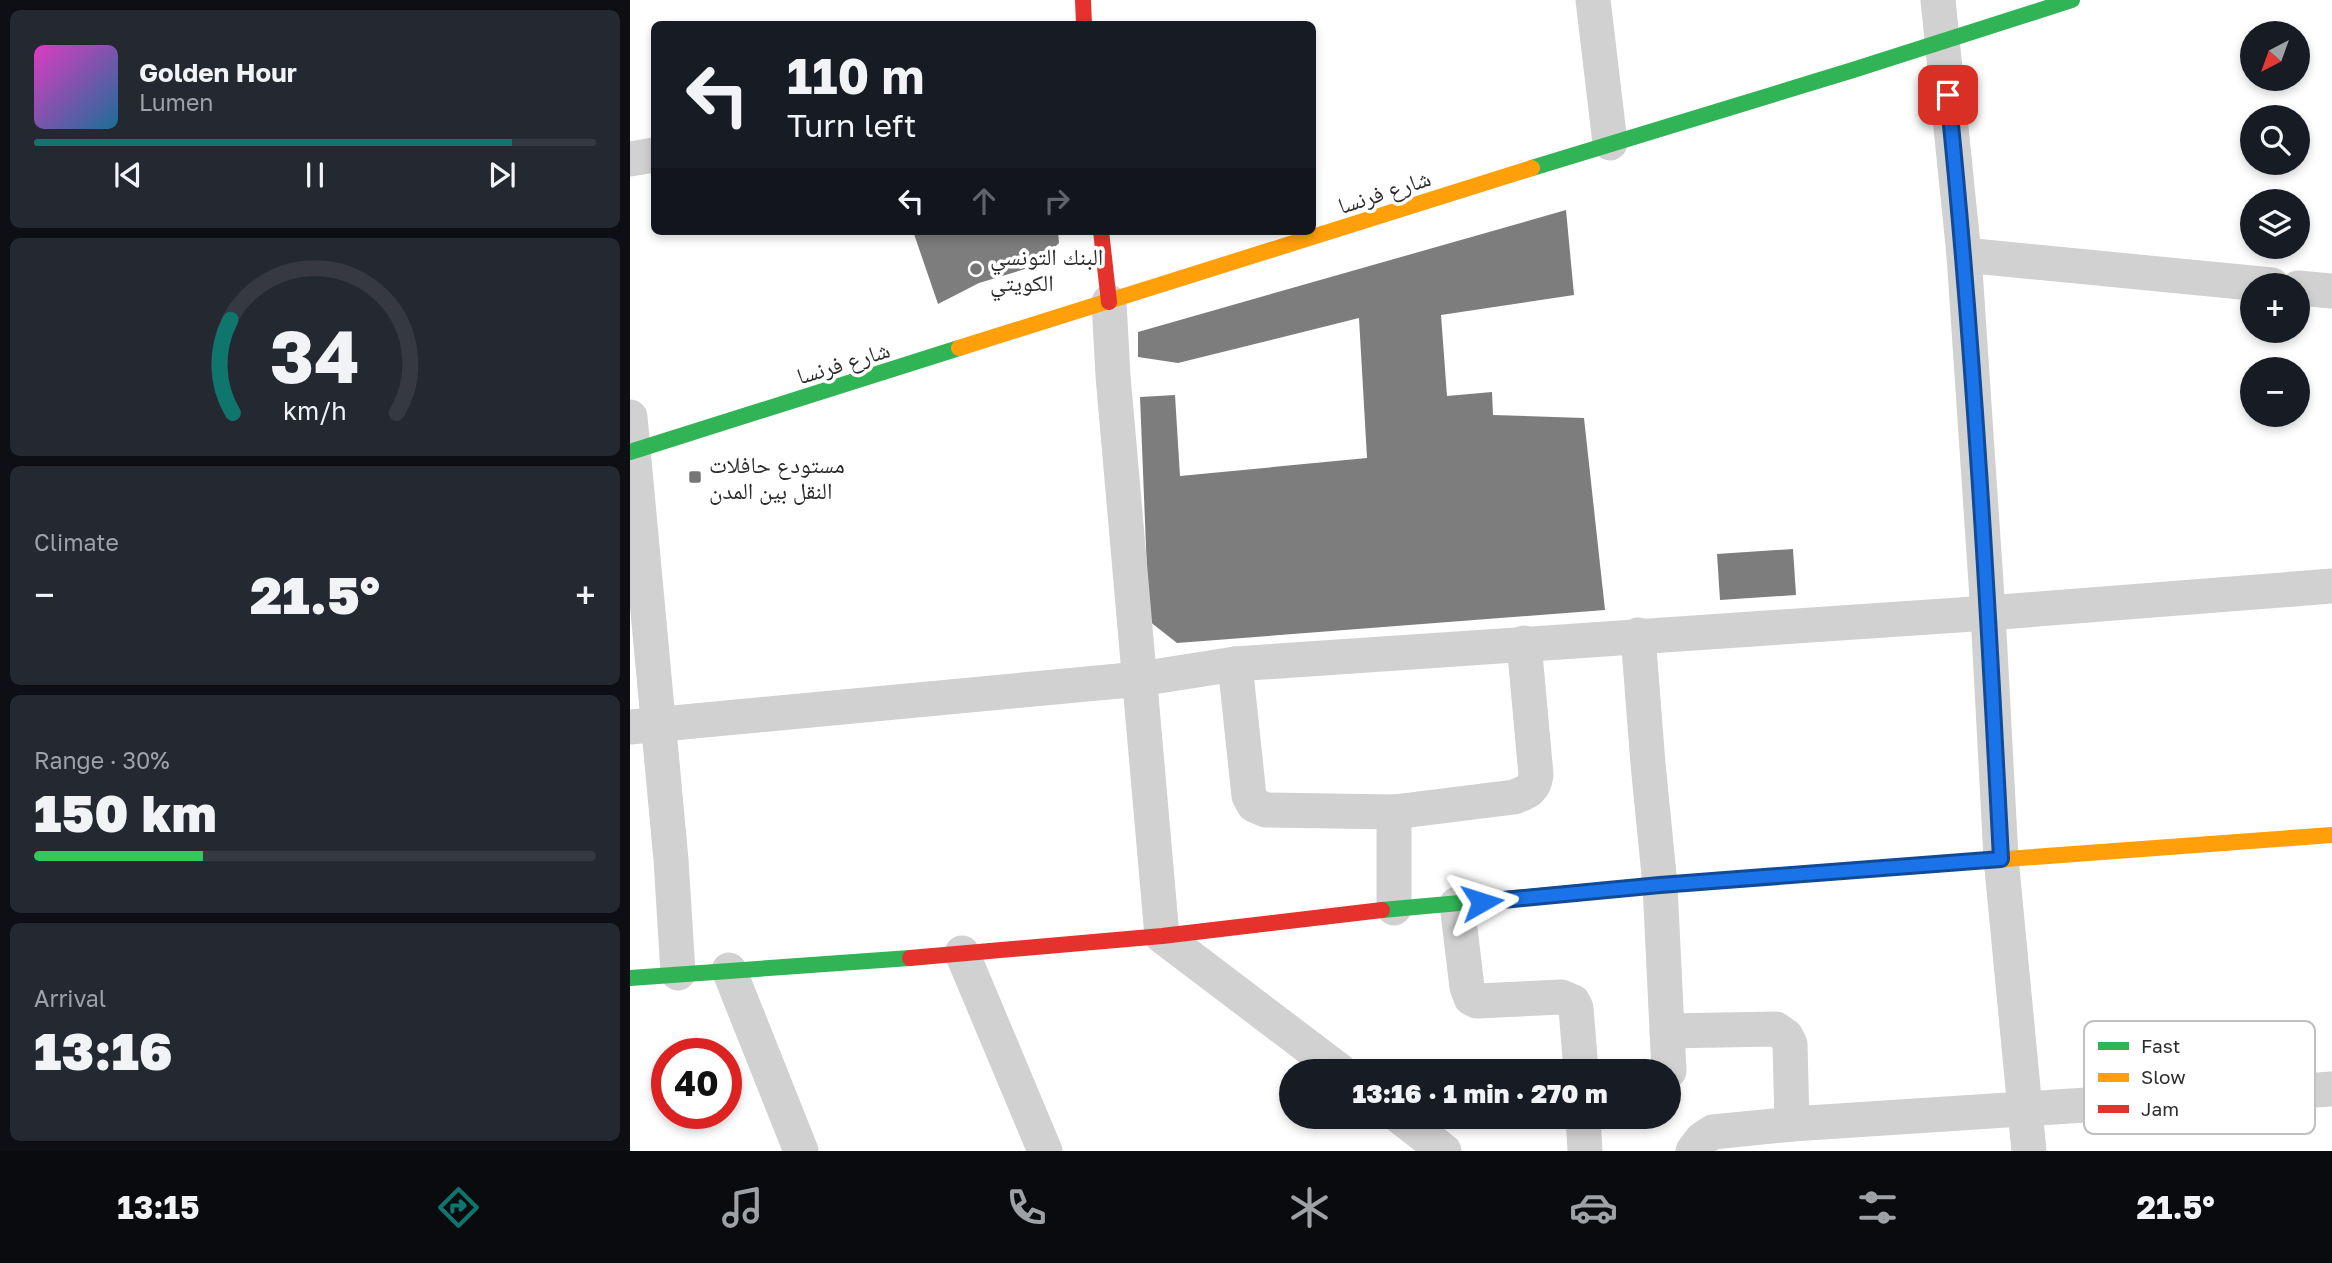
<!DOCTYPE html>
<html lang="en">
<head>
<meta charset="utf-8">
<style>
  body { margin:0; font-family:"Golos Text","Noto Naskh Arabic",sans-serif; background:#242831; color:#f1f3f6; height:100vh; display:flex; flex-direction:column; font-size:26px; white-space:nowrap }
  * { box-sizing:border-box; margin:0 }
  p { font-size:23px; color:#9ea1a6 }
  .icon { flex:none; width:38px; height:38px; fill:none; stroke:currentColor; stroke-width:2; stroke-linecap:round; stroke-linejoin:round }
  .map { position:relative; flex:1; overflow:hidden }
  .details { display:flex; flex-direction:column; gap:10px; padding:10px; background:#0d0f14; width:630px }
  .details>* { flex:none }
  .top-card { position:absolute; left:21px; top:21px; width:665px; height:214px; border-radius:10px; box-shadow:0 4px 10px #0003; background:#171b24; color:#f1f3f6; overflow:hidden }
  .needle { width:46px; rotate:221deg }
  .buttons { position:absolute; left:1610px; top:21px; display:grid; gap:14px }
  .buttons a { display:grid; place-items:center; width:70px; height:70px; border-radius:50%; background:#171b24; box-shadow:0 4px 10px #0003; font-size:35px }
  .speed { position:absolute; left:21px; top:1038px; display:flex; gap:14px; font-size:35px; font-weight:700; text-align:center }
  .speed>* { display:grid; place-content:center; width:91px; height:91px; border-radius:50%; background:#171b24; box-shadow:0 4px 10px #0003; line-height:1 }
  .speed .limit { border:10px solid #d22; background:#fff; color:#111 }
  .pin { position:absolute; display:grid; place-items:center; width:60px; height:60px; color:#fff; margin:-30px; border-radius:14px; box-shadow:0 4px 10px #0006 }
  .me { position:absolute; width:77px; margin:-38px; rotate:84deg; stroke-linejoin:round; filter:drop-shadow(0 0 5px #0008) }
  .turn { display:flex; align-items:center; gap:24px; height:147px; padding:0 21px; font-size:32px }
  .turn .icon { width:91px; height:91px; stroke-width:2.5 }
  .turn b { display:block; font-size:49px; line-height:60px }
  .lanes { display:flex; align-items:center; height:66px; padding:0 21px; background:#0003; justify-content:center; gap:35px; direction:ltr }
  .lanes .off { opacity:.35 }
  .big { font-size:52px; font-weight:800; line-height:1.1 }
  .details .tile { flex:1; display:flex; flex-direction:column; justify-content:center; gap:10px; min-width:0; padding:0 24px; border-radius:10px; background:#242831 }
  .details .dial { align-items:center; gap:0 }
  .dial svg { height:182px; overflow:visible; fill:none; stroke:#363941; stroke-width:7; stroke-linecap:round; text-anchor:middle }
  .dial text { fill:#f1f3f6; stroke:none }
  .song { display:flex; align-items:center; gap:21px }
  .cover { width:84px; height:84px; border-radius:10px; background:linear-gradient(135deg,hsl(310 70% 55%),hsl(200 70% 35%)) }
  .played { height:7px; border-radius:4px; background:linear-gradient(90deg,#0f766e 85%,#363941 85%) }
  .keys { display:flex; justify-content:space-around; direction:ltr }
  .heat { display:flex; justify-content:space-between; align-items:center; font-size:38px; direction:ltr }
  .charge { height:10px; border-radius:5px; background:linear-gradient(90deg,#34c759 30%,#363941 0) }
  .trip { position:absolute; left:649px; top:1059px; width:402px; height:70px; border-radius:35px; background:#171b24; box-shadow:0 4px 10px #0003; font-weight:800; line-height:70px; text-align:center }
  .tabs { display:flex; height:112px; justify-content:space-around; align-items:center; background:#090b0e; color:#9ea1a6 }
  .tabs .icon { width:49px; height:49px }
  .tabs .on { color:#0f766e }
  .tabs b { font-size:32px; color:#f1f3f6 }
  main { display:flex; flex:1; min-height:0 }
  .map>svg:first-child { display:block }
  .building { fill:#7d7d7d }
  .lines { fill:none; stroke-linecap:round; stroke-linejoin:round }
  .street { stroke:#d1d1d1; stroke-width:35 }
  .fast { stroke:#30b455; stroke-width:16 }
  .slow { stroke:#ff9f0a; stroke-width:16 }
  .jam { stroke:#e5322d; stroke-width:16 }
  .route-casing { stroke:#114b97; stroke-width:18 }
  .route { stroke:#1a73e8; stroke-width:12 }
  .poi-dot { fill:#767676; stroke:#fff; stroke-width:2.5 }
  .labels { text-anchor:middle; dominant-baseline:central; stroke-width:7; stroke-linejoin:round; paint-order:stroke }
  .street-label { font-size:23px; fill:#2c2c2c; stroke:#fff }
  .poi-label { font-size:23px; fill:#2c2c2c; stroke:#fff; text-anchor:start }
  .key { fill:#fff; stroke:#c0c0c0; stroke-width:2 }
  .key-label { font-size:19px; fill:#2c2c2c }
</style>
</head>
<body>
<main>
<section class="details">
<div class="tile">
<div class="song"><i class="cover"></i><div><b>Golden Hour</b><p>Lumen</p></div></div>
<div class="played"></div>
<div class="keys"><svg class="icon" aria-label="previous" viewBox="0 0 24 24"><path d="M18 5L8 12l10 7zM5 5v14"/></svg><svg class="icon" aria-label="pause" viewBox="0 0 24 24"><path d="M8 5v14M16 5v14"/></svg><svg class="icon" aria-label="next" viewBox="0 0 24 24"><path d="M6 5l10 7-10 7zM19 5v14"/></svg></div>
</div>
<div class="tile dial"><svg viewBox="0 0 100 80">
<path d="M14 69A42 42 0 1 1 86 69"/>
<path d="M14 69A42 42 0 0 1 13 28" stroke="#0f766e"/>
<text x="50" y="56" font-size="32" font-weight="700">34</text>
<text x="50" y="72" font-size="11">km/h</text>
</svg></div>
<div class="tile"><p>Climate</p>
<div class="heat"><a>−</a><b class="big">21.5°</b><a>+</a></div>
</div>
<div class="tile"><p>Range · 30%</p><b class="big">150 km</b><div class="charge"></div></div>
<div class="tile"><p>Arrival</p><b class="big">13:16</b></div>
</section>
<div class="map">
<svg width="1702" height="1151" viewBox="0 0 1702 1151">
  <rect width="100%" height="100%" fill="#fff"/>
  <g class="building">
    <path d="M 936,210 L 944,295 L 811,315 L 817,396 L 862,392 L 863,415 L 954,418 L 975,610 L 547,643 L 519,621 L 510,397 L 545,395 L 550,476 L 737,458 L 729,318 L 548,363 L 508,357 L 508,332 Z"/>
    <path d="M 283,231 L 428,231 L 429,243 L 405,266 L 349,283 L 308,304 Z"/>
    <path d="M 1163,549 L 1166,595 L 1090,600 L 1087,554 Z"/>
  </g>
  <g class="lines">
    <g class="street">
      <path d="M 963,0 L 980,143"/>
      <path d="M 1308,0 L 1334,255 L 1358,613 L 1371,858 L 1399,1151"/>
      <path d="M 0,159 L 24,155"/>
      <path d="M 1334,255 L 1642,285"/>
      <path d="M 1668,288 L 1702,291"/>
      <path d="M 479,302 L 483,376 L 532,936 L 710,1071"/>
      <path d="M 0,417 L 41,860 L 48,973"/>
      <path d="M 1008,635 L 1018,764 L 1030,885 L 1039,1071"/>
      <path d="M 605,664 L 619,796 L 624,805 L 636,810 L 764,812 L 884,797 C 897,792 904,790 906,775 L 894,643"/>
      <path d="M 0,727 L 510,679 L 605,664 L 1358,613 L 1702,586"/>
      <path d="M 827,904 L 837,987 L 841,998 L 847,1001 L 931,997 L 943,1002 L 946,1008 L 951,1071"/>
      <path d="M 764,908 L 764,812"/>
      <path d="M 332,953 L 415,1151"/>
      <path d="M 99,970 L 171,1151"/>
      <path d="M 1037,1031 L 1146,1029 L 1156,1036 L 1160,1044 L 1162,1124"/>
      <path d="M 769,1116 L 814,1151"/>
      <path d="M 953,1116 L 955,1151"/>
      <path d="M 1063,1151 L 1072,1139 L 1083,1132 L 1162,1124 L 1702,1089"/>
    </g>
    <g class="fast">
      <path d="M 902,168 L 1223,70 L 1442,0"/>
      <path d="M 0,452 L 329,348"/>
      <path d="M 752,910 L 1030,885 L 1282,866"/>
      <path d="M 0,978 L 280,958"/>
    </g>
    <g class="slow">
      <path d="M 329,348 L 902,168"/>
      <path d="M 1282,866 L 1702,835"/>
    </g>
    <g class="jam">
      <path d="M 453,0 L 454,24"/>
      <path d="M 471,231 L 479,302"/>
      <path d="M 280,958 L 532,936 L 752,910"/>
    </g>
  </g>
  <g class="lines">
    <g class="route-casing">
      <path id="route" d="M 852,902 L 1030,885 L 1371,859 C 1358,604 1344,349 1318,95"/>
    </g>
    <use href="#route" class="route"/>
  </g>
  <g class="poi-dot">
    <circle cx="346" cy="269" r="7"/>
    <rect x="58" y="470" width="14" height="14" rx="3.5"/>
  </g>
  <g class="labels">
    <g class="street-label">
      <text transform="translate(754 191) rotate(-18)">شارع فرنسا</text>
      <text transform="translate(213 362) rotate(-17)">شارع فرنسا</text>
    </g>
    <g class="poi-label">
      <text x="360" y="256">البنك التونسي<tspan x="360" dy="26">الكويتي</tspan></text>
      <text x="79" y="464">مستودع حافلات<tspan x="79" dy="26">النقل بين المدن</tspan></text>
    </g>
  </g>
  <rect x="1454" y="1021" width="231" height="113" rx="10" class="key"/>
  <rect x="1468" y="1042" width="31" height="8" fill="#30b455"/>
  <rect x="1468" y="1073" width="31" height="9" fill="#ff9f0a"/>
  <rect x="1468" y="1105" width="31" height="8" fill="#e5322d"/>
  <g class="key-label">
    <text x="1511" y="1053">Fast</text>
    <text x="1511" y="1084">Slow</text>
    <text x="1511" y="1116">Jam</text>
  </g>
</svg>
<div class="buttons">
<a><svg class="needle" viewBox="-14 -14 28 28"><path d="M0-13l5 13h-10z" fill="#e53935"/><path d="M0 13l5-13h-10z" fill="#9ea1a6"/></svg></a>
<a><svg class="icon" aria-label="search" viewBox="0 0 24 24"><circle cx="10" cy="10" r="6"/><path d="M15 15l6 6"/></svg></a>
<a><svg class="icon" aria-label="layers" viewBox="0 0 24 24"><path d="M12 4l9 5-9 5-9-5zM3 14l9 5 9-5"/></svg></a>
<a>+</a>
<a>−</a>
</div>
<div class="speed"><div class="limit">40</div></div>
<div class="pin" style="left:1318px;top:95px;background:#d93025"><svg class="icon" aria-label="arrive" viewBox="0 0 24 24"><path d="M6 21V4h12l-3 4 3 4H6"/></svg></div>
<svg class="me" style="left:852px;top:902px" viewBox="-20 -20 40 40"><path d="M0-17L14 15 0 8-14 15z" fill="#1a73e8" stroke="#fff" stroke-width="4"/></svg>
<div class="trip">13:16 · 1 min · 270 m</div>
<div class="top-card">
<div class="turn"><svg class="icon" aria-label="left" viewBox="0 0 24 24"><path d="M17 20v-9H6M10 6l-5 5 5 5"/></svg><div><b>110 m</b>Turn left</div></div>
<div class="lanes"><svg class="icon" aria-label="left" viewBox="0 0 24 24"><path d="M17 20v-9H6M10 6l-5 5 5 5"/></svg><svg class="icon off" aria-label="ahead" viewBox="0 0 24 24"><path d="M12 20V5M6 11l6-6 6 6"/></svg><svg class="icon off" aria-label="right" viewBox="0 0 24 24"><path d="M7 20v-9h11M14 6l5 5-5 5"/></svg></div>
</div>
</div>
</main>
<nav class="tabs">
<b>13:15</b>
<svg class="icon on" aria-label="directions" viewBox="0 0 24 24"><path d="M12 3l9 9-9 9-9-9zM9 14v-3h6M13 9l2 2-2 2"/></svg>
<svg class="icon" aria-label="music" viewBox="0 0 24 24"><path d="M9 18V5l10-2v13"/><circle cx="6" cy="18" r="3"/><circle cx="16" cy="16" r="3"/></svg>
<svg class="icon" aria-label="phone" viewBox="0 0 24 24"><path d="M5 4h4l2 5-3 2q2 4 5 5l2-3 5 2v4C11 20 4 13 5 4z"/></svg>
<svg class="icon" aria-label="climate" viewBox="0 0 24 24"><path d="M12 3v18M4 7l16 10M4 17L20 7"/></svg>
<svg class="icon" aria-label="car" viewBox="0 0 24 24"><path d="M5 17H2v-5l4-1 3-4h7l3 4 3 1v5h-3M9 17h6M6 11h13"/><circle cx="7" cy="17" r="2"/><circle cx="17" cy="17" r="2"/></svg>
<svg class="icon" aria-label="filters" viewBox="0 0 24 24"><path d="M4 7h16M4 17h16"/><circle cx="9" cy="7" r="2"/><circle cx="15" cy="17" r="2"/></svg>
<b>21.5°</b>
</nav>
</body>
</html>
